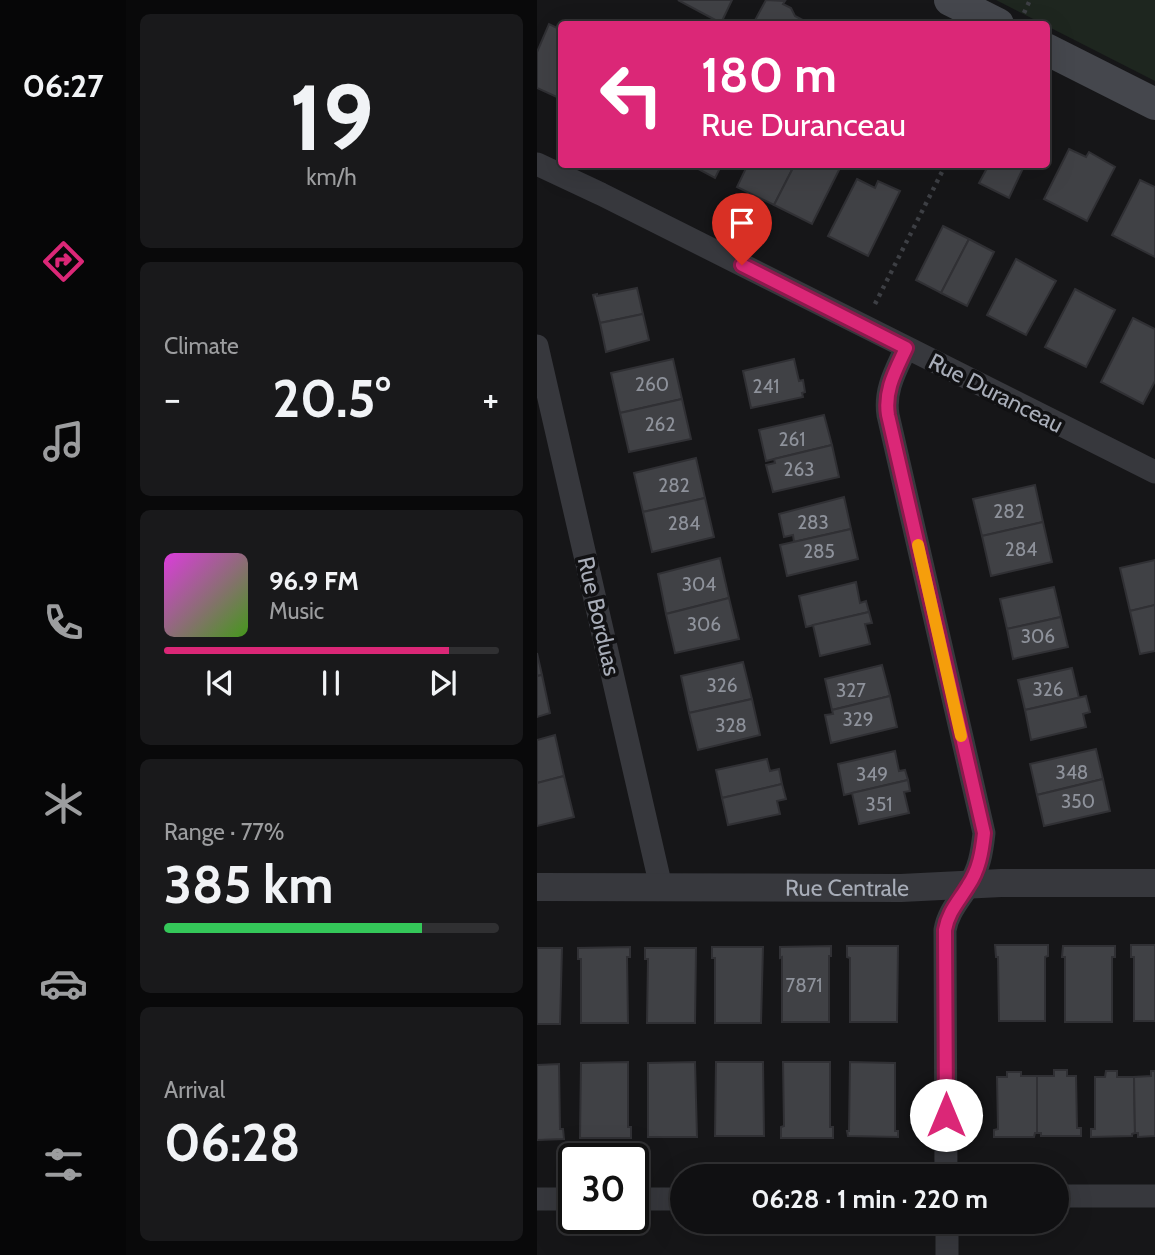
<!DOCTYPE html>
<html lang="en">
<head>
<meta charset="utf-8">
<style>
  body { margin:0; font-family:Cabin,sans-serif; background:#19191b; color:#f1f3f6; height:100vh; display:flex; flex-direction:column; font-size:26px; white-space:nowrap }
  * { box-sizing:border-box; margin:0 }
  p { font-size:23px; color:#9c9d9f }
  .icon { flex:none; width:38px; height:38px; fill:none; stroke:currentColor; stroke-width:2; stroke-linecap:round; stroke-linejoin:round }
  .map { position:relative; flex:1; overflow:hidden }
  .panel { display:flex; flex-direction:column; gap:14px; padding:14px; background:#09090a; width:411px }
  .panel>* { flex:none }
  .banner { position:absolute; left:21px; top:21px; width:492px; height:147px; border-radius:7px; box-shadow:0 7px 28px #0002,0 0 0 2px #303032; background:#db2777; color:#fff; overflow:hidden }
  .speed { position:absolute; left:21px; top:1143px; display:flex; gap:14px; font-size:35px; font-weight:700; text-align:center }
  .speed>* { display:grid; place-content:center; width:91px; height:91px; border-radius:50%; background:#101012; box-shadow:0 7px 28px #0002,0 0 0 2px #303032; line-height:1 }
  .speed .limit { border:4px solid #111; border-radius:10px; background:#fff; color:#111 }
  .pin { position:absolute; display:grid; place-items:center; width:60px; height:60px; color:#fff; margin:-72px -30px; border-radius:50% 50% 50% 0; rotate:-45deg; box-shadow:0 0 7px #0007 }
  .pin .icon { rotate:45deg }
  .me { position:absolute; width:77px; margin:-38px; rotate:0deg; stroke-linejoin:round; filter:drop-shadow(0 0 5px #0008) }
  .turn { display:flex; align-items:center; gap:24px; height:147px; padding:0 28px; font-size:32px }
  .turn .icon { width:91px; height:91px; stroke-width:2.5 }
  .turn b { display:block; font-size:49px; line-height:60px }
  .big { font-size:52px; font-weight:800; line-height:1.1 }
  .panel .widget { flex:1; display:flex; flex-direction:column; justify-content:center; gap:10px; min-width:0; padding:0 24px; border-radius:10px; background:#19191b }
  .panel .dial { align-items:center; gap:0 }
  .dial b { font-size:91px; line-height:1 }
  .song { display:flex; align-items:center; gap:21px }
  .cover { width:84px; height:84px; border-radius:10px; background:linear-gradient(135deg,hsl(300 70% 55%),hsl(100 70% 35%)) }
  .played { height:7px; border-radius:4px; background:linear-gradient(90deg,#db2777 85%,#303032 85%) }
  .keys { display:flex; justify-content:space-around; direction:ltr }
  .heat { display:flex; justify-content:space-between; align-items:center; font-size:38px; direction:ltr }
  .charge { height:10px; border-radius:5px; background:linear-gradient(90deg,#34c759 77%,#303032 0) }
  .trip { position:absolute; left:133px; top:1164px; width:399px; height:70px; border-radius:35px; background:#101012; box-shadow:0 7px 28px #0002,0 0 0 2px #303032; font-weight:800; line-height:70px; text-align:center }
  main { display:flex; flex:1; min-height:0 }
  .tab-bar { display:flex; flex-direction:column; width:126px; justify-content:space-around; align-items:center; background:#060607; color:#9c9d9f }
  .tab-bar .icon { width:49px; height:49px }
  .tab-bar .selected { color:#db2777 }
  .tab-bar b { font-size:32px; color:#f1f3f6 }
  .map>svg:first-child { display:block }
  .green { fill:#1e261f }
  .building { fill:#404145; stroke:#303034; stroke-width:2 }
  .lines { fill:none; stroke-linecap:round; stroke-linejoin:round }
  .path { stroke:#3d3f44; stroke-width:4.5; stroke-dasharray:3.5 5; stroke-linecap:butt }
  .minor { stroke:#37383d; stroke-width:23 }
  .tertiary { stroke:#37383d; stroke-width:28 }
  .secondary { stroke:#45474d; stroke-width:32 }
  .route-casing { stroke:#8e194d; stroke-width:18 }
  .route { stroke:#db2777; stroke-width:12 }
  .slow { stroke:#f59e0b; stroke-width:12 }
  .labels { text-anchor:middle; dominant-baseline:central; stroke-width:7; stroke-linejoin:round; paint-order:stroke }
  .number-label { font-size:19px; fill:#8e929b }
  .street-label { font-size:23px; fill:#a8adb8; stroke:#111113 }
</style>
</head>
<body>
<main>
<nav class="tab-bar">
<b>06:27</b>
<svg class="icon selected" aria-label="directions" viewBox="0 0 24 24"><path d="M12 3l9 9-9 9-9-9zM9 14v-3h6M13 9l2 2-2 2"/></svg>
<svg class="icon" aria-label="music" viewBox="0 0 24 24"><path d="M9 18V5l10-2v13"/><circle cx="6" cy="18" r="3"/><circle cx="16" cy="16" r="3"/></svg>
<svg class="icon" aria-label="phone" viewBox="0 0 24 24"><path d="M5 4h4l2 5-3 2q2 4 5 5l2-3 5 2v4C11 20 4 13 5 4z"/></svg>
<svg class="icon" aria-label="climate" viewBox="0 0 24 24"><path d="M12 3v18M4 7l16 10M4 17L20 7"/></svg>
<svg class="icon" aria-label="car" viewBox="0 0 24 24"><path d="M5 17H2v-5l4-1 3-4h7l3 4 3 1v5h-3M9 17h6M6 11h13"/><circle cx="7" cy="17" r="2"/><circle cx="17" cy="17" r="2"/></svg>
<svg class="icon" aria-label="filters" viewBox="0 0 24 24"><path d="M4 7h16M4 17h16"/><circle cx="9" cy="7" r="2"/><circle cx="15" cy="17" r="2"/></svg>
</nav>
<section class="panel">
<div class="widget dial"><b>19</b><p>km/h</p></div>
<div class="widget"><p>Climate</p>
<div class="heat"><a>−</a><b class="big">20.5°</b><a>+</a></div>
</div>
<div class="widget">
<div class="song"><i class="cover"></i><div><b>96.9 FM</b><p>Music</p></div></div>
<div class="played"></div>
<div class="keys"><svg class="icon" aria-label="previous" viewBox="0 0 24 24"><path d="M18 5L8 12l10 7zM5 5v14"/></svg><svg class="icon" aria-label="pause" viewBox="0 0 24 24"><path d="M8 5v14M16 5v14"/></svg><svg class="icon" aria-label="next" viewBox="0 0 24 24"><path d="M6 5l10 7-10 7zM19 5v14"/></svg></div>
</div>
<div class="widget"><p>Range · 77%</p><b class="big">385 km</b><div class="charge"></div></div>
<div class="widget"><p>Arrival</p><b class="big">06:28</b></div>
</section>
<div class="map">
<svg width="618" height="1255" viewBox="0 0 618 1255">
  <rect width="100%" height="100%" fill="#161618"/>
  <path class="green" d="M 459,0 L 618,0 L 618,81 Z"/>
  <g class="building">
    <path d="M 141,0 L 195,0 L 184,23 Z"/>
    <path d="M 229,0 L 248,1 L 246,4 L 254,8 L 258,16 L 273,24 L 216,24 Z"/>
    <path d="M 26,21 L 34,24 L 24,24 L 24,99 L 0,88 L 0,52 L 12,24 L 22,29 Z"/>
    <path d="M 532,149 L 549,157 L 552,152 L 578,167 L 550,221 L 507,199 Z"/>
    <path d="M 152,164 L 185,164 L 178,178 Z"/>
    <path d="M 211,164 L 258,164 L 237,205 L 200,187 Z"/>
    <path d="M 258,164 L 295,164 L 303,168 L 275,224 L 237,205 Z"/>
    <path d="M 439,164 L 488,164 L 472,198 L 442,183 L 449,170 Z"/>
    <path d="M 320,179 L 338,188 L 341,181 L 363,191 L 331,256 L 291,236 Z"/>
    <path d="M 603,180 L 618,187 L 618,257 L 575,235 Z"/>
    <path d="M 406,226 L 432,239 L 404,293 L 379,280 Z"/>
    <path d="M 432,239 L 457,252 L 430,306 L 404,293 Z"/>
    <path d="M 479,259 L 519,281 L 489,335 L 450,315 Z"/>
    <path d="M 100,288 L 106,314 L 63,323 L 56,295 L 60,294 L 60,296 Z"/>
    <path d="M 538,289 L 578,310 L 549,367 L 508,347 Z"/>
    <path d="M 106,314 L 112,340 L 69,352 L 63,323 Z"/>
    <path d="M 596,318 L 618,329 L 618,381 L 606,404 L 564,382 Z"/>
    <path d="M 136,359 L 145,399 L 83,413 L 74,373 Z"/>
    <path d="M 257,359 L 262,381 L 266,380 L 268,392 L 265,393 L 266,397 L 214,408 L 206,371 Z"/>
    <path d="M 145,399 L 154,439 L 92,452 L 83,413 Z"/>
    <path d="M 287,415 L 295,445 L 229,461 L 222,430 Z"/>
    <path d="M 295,445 L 302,477 L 236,492 L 229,465 L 238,463 L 237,459 Z"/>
    <path d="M 159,458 L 168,498 L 106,512 L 97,473 Z"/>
    <path d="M 498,485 L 506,522 L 445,536 L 436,499 Z"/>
    <path d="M 307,497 L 314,529 L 257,542 L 256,535 L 247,537 L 242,514 Z"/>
    <path d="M 168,498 L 177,537 L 115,552 L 106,512 Z"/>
    <path d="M 506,522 L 515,562 L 454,576 L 445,536 Z"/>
    <path d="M 314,529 L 321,559 L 250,576 L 243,545 Z"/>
    <path d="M 183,558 L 192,598 L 129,614 L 121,574 Z"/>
    <path d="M 618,560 L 618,605 L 593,611 L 583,568 Z"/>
    <path d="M 319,582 L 323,603 L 329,601 L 332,612 L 269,627 L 262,596 Z"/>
    <path d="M 517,587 L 524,617 L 470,629 L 463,599 Z"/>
    <path d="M 192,598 L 202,639 L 138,653 L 129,614 Z"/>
    <path d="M 618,605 L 618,651 L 603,654 L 593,611 Z"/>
    <path d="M 332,612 L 335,623 L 328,624 L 333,644 L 283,656 L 276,625 Z"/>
    <path d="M 524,617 L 531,647 L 476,659 L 470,629 Z"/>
    <path d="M 0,653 L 5,675 L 0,676 Z"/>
    <path d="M 206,662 L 215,699 L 152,713 L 144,676 Z"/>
    <path d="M 345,665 L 353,696 L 295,710 L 288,679 Z"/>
    <path d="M 535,668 L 542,698 L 488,710 L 481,680 Z"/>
    <path d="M 5,675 L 13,713 L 0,717 L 0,676 Z"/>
    <path d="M 353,696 L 360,727 L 294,743 L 288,715 L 296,714 L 295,710 Z"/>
    <path d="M 549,696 L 553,712 L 546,714 L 549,727 L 494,740 L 488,710 Z"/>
    <path d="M 215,699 L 223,735 L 161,750 L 152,713 Z"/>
    <path d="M 18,735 L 27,776 L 0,783 L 0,740 Z"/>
    <path d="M 559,749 L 566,779 L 500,795 L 493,764 Z"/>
    <path d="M 358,751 L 362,771 L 368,770 L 371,780 L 307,795 L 301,764 Z"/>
    <path d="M 230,759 L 233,771 L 242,769 L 245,784 L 185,798 L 179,770 Z"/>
    <path d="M 27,776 L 37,817 L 0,826 L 0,783 Z"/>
    <path d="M 566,779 L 573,811 L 507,826 L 500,795 Z"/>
    <path d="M 371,780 L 373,791 L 367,792 L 372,813 L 322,824 L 315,793 Z"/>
    <path d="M 245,784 L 249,799 L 240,801 L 243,814 L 191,825 L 185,798 Z"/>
    <path d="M 458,945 L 511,945 L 511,956 L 508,957 L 508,1021 L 462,1021 L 461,957 L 459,957 Z"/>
    <path d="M 594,945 L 618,945 L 618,1021 L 597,1021 L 597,957 L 594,957 Z"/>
    <path d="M 294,946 L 294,956 L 292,956 L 292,1022 L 245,1022 L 245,957 L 243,958 L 243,947 Z"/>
    <path d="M 310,946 L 361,946 L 360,1022 L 313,1022 L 313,958 L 310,957 Z"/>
    <path d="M 526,946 L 578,946 L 578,957 L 575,957 L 575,1022 L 528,1022 L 528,957 L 525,957 Z"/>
    <path d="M 93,947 L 93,957 L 90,957 L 91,1023 L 44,1023 L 44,959 L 41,959 L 41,948 Z"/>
    <path d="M 175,947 L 226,947 L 224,1023 L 178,1023 L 178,958 L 175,958 Z"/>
    <path d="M 0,948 L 25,948 L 23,1024 L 0,1024 Z"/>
    <path d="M 108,948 L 159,948 L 158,1023 L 110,1023 L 111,959 L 108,959 Z"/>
    <path d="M 91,1062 L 91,1127 L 94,1127 L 94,1138 L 43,1138 L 44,1063 Z"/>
    <path d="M 158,1062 L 160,1137 L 111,1137 L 111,1063 Z"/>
    <path d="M 179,1062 L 226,1062 L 227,1136 L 178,1136 Z"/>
    <path d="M 246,1062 L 293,1062 L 293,1127 L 296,1127 L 296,1138 L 244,1138 L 244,1127 L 247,1126 Z"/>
    <path d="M 313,1062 L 358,1063 L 358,1131 L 361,1131 L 361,1137 L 311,1136 L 310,1131 L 312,1131 Z"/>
    <path d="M 22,1064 L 23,1129 L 26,1129 L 27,1139 L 0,1140 L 0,1065 Z"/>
    <path d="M 517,1070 L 530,1070 L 530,1076 L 539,1076 L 540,1128 L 544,1128 L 544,1136 L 504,1136 L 504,1133 L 500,1133 L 500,1076 L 517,1076 Z"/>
    <path d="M 569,1071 L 580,1071 L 580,1077 L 597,1077 L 598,1133 L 595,1134 L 595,1136 L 554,1137 L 554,1129 L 558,1129 L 558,1077 L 568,1077 Z"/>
    <path d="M 614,1071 L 618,1071 L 618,1136 L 601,1137 L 601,1133 L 598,1133 L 597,1077 L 614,1076 Z"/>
    <path d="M 470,1072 L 484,1072 L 484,1076 L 500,1076 L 500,1133 L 498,1133 L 497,1137 L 457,1137 L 457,1130 L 461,1129 L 460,1077 L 470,1077 Z"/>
  </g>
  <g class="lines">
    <g class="path">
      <path d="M 487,13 L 493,0"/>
      <path d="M 338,304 L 409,164"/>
    </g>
    <g class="minor">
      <path d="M 0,164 L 64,194 L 618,472"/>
      <path d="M 0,346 L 124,887"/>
      <path d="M 369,348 C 359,370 347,390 351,415 L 447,833 C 445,852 442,870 431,886 C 422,901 411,912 408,930 L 409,1176"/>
      <path d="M 520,1196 L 618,1196"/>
      <path d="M 0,1199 L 37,1199"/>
      <path d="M 96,1199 L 145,1199"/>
      <path d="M 410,1222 L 410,1255"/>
    </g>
    <path class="tertiary" id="s1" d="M 0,887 L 364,888 L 464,883 L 618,883"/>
    <g class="secondary">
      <path d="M 413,0 L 461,24"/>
      <path d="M 509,49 L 618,104"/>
    </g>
  </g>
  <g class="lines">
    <g class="route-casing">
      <path id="route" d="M 205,265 L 369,348 C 359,370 347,390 351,415 L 447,833 C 445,852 442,870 431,886 C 422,901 411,912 408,930 L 409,1115"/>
    </g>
    <use href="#route" class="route"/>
    <path class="slow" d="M 381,545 L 424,736"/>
  </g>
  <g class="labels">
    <g class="number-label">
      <text x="115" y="384">260</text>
      <text x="229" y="386">241</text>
      <text x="123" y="424">262</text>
      <text x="255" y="439">261</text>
      <text x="262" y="469">263</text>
      <text x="137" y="485">282</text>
      <text x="472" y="511">282</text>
      <text x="276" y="522">283</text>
      <text x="147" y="523">284</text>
      <text x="484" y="549">284</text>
      <text x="282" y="551">285</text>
      <text x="162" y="584">304</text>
      <text x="167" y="624">306</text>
      <text x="501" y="636">306</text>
      <text x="185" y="685">326</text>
      <text x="511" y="689">326</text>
      <text x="314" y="690">327</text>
      <text x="321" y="719">329</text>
      <text x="194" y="725">328</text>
      <text x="535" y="772">348</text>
      <text x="335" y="774">349</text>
      <text x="541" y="801">350</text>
      <text x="342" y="804">351</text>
      <text x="267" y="985">7871</text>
    </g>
    <g class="street-label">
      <text transform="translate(459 393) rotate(27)">Rue Duranceau</text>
      <text transform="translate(62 616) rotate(77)">Rue Borduas</text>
      <text stroke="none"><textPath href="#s1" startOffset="310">Rue Centrale</textPath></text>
    </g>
  </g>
</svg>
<div class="speed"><div class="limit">30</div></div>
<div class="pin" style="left:205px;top:265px;background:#d93025"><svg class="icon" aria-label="arrive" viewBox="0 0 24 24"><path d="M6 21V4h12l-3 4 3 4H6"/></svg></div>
<svg class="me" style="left:409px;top:1115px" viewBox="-20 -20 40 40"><circle r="19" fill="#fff"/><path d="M0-13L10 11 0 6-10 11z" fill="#db2777"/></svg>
<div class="trip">06:28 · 1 min · 220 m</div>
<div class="banner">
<div class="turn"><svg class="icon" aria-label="left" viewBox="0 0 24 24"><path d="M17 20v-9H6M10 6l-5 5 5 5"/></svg><div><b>180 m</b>Rue Duranceau</div></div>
</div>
</div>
</main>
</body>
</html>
